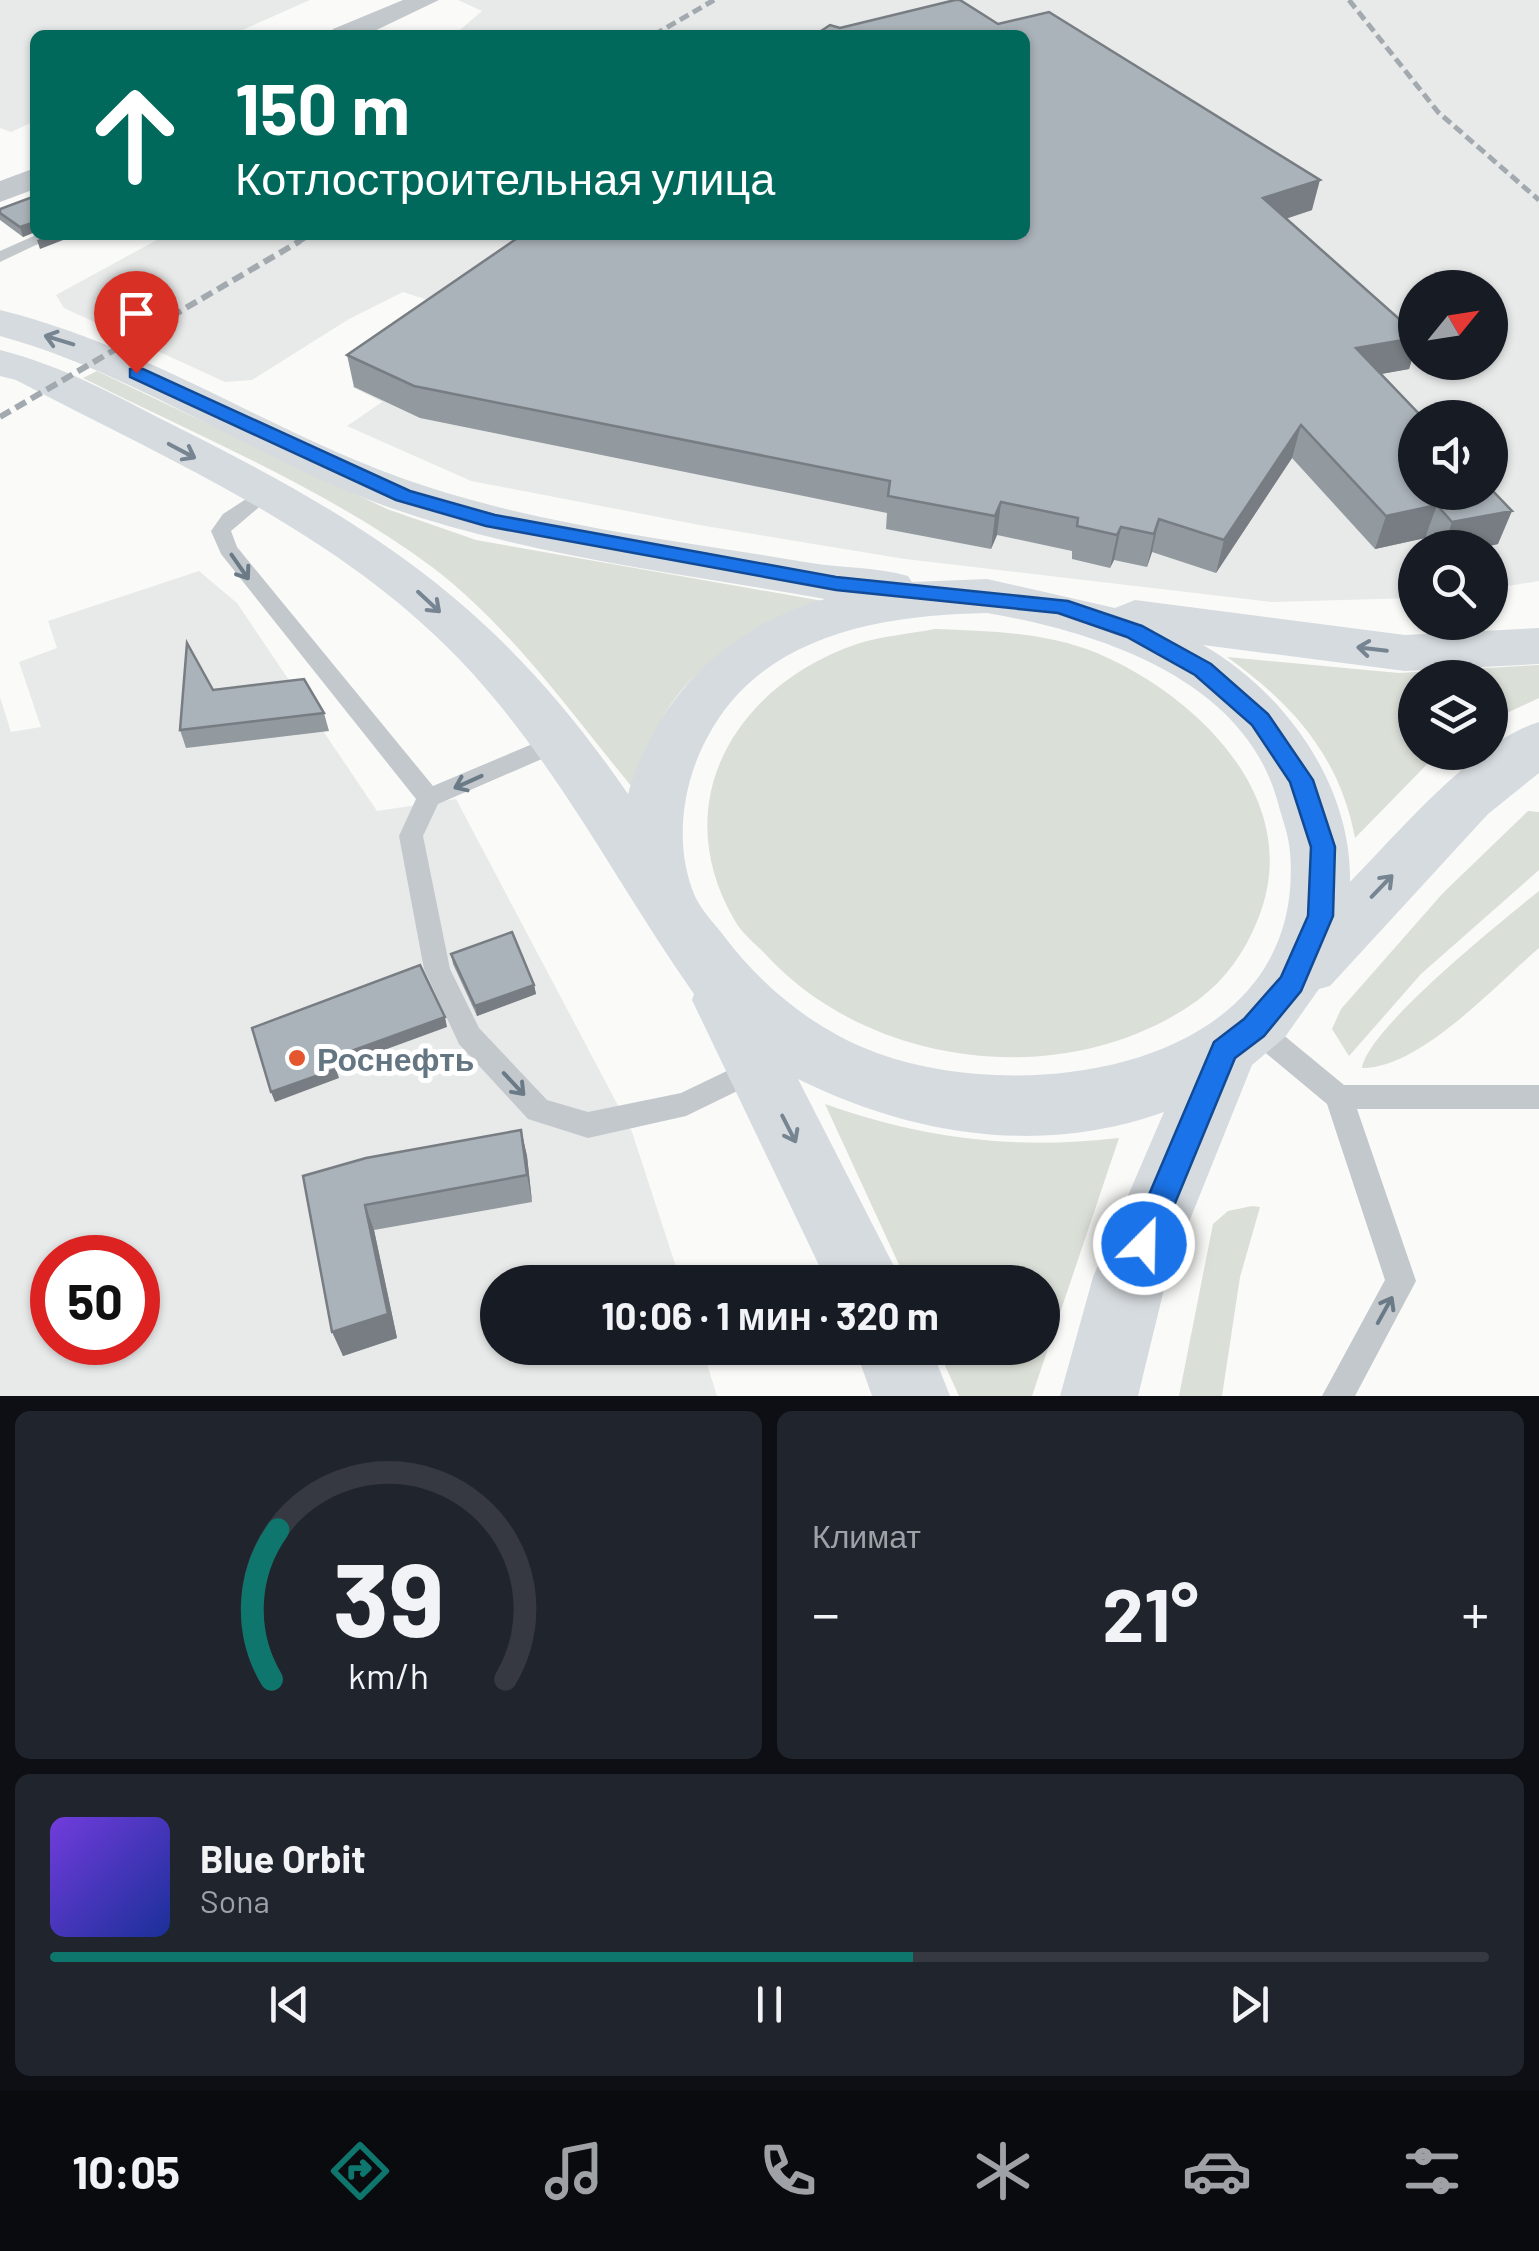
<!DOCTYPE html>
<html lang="ru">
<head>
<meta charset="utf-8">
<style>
  body { margin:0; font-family:Barlow,sans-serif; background:#20242c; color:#f1f3f6; height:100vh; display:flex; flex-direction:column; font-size:38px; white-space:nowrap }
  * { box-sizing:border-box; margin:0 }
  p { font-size:32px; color:#9ea1a6 }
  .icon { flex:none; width:55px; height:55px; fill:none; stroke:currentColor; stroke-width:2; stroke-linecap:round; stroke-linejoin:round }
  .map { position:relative; height:1396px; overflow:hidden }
  .sheet { display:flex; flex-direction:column; gap:15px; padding:15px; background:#0d0f14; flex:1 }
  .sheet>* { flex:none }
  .guide { position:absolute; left:30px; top:30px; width:1000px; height:210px; border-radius:15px; box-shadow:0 2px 8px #0004; background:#00695c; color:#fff; overflow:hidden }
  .needle { width:65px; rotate:60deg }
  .tools { position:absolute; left:1398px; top:270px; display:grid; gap:20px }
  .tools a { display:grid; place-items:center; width:110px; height:110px; border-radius:50%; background:#171b24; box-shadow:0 2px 8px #0004; font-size:50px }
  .speed { position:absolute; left:30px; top:1235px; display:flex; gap:20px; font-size:50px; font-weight:700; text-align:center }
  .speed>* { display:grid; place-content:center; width:130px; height:130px; border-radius:50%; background:#171b24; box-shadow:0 2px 8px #0004; line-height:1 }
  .speed .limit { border:15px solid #d22; background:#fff; color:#111 }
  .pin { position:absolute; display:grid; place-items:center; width:85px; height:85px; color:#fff; margin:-102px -42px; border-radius:50% 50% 50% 0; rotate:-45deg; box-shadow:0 0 10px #0007 }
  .pin .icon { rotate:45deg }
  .me { position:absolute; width:110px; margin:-55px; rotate:23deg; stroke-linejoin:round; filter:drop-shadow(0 0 8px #0008) }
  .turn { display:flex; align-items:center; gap:35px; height:210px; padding:0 40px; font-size:45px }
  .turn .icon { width:130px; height:130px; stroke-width:2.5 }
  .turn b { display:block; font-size:70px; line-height:85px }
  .big { font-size:75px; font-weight:700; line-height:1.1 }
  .sheet .widget { flex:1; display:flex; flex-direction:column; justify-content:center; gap:15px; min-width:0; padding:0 35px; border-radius:15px; background:#20242c }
  .sheet .dial { align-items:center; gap:0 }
  .dial svg { height:260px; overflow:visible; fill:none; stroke:#363941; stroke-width:7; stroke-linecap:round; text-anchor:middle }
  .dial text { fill:#f1f3f6; stroke:none }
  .song { display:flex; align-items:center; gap:30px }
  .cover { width:120px; height:120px; border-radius:15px; background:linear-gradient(135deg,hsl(260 70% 55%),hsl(230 70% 35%)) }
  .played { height:10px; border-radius:5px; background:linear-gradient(90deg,#0f766e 60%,#363941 60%) }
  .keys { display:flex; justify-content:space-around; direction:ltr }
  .heat { display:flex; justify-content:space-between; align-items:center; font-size:55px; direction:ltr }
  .sheet .tiles { flex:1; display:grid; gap:15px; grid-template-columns:1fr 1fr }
  .widget:last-child { grid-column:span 2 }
  .trip { position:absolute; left:480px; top:1265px; width:580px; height:100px; border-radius:50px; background:#171b24; box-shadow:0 2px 8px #0004; font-weight:700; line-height:100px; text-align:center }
  .tab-bar { display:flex; height:160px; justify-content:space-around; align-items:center; background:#090b0e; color:#9ea1a6 }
  .tab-bar .icon { width:70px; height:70px }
  .tab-bar .on { color:#0f766e }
  .tab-bar b { font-size:45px; color:#f1f3f6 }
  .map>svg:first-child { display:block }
  .built { fill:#e8e9e9; fill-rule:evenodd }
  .green { fill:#dadfd7 }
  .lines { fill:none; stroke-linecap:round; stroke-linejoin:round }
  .service { fill:#c3c8cc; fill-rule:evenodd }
  .minor { fill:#c3c8cc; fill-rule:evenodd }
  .secondary { fill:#d6dbdf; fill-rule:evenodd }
  .rail-far1 { stroke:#a2aab0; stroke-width:5; stroke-dasharray:10 5; stroke-linecap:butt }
  .rail { stroke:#a2aab0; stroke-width:6; stroke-dasharray:12 6; stroke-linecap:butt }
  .wall { fill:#929a9f }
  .shaded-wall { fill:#777d82 }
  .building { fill:#aab3b9; stroke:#777d82; stroke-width:2.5 }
  .oneway { stroke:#768591 }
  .oneway2 { stroke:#6a7a87 }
  .route { fill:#1a73e8; stroke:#114b97; stroke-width:2.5 }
  .poi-dot { fill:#e4572e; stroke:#fff; stroke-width:4 }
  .labels { text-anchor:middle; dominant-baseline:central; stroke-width:10; stroke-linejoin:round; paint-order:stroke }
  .near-poi-label { font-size:32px; font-weight:bold; fill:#657683; stroke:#fff; text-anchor:start }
</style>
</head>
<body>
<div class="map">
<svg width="1539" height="1396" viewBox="0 0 1539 1396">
  <rect width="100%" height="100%" fill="#fafaf8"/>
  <g class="built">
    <path d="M 0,0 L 310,0 L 231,35 L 35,35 L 35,121 L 11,132 L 0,128 Z"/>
    <path d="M 458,0 L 1539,0 L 1539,581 L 1490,589 L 1490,548 L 1415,548 L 1415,598 L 1272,602 L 905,559 L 705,526 L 471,481 L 347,426 L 382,402 L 352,387 L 456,309 L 403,292 L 349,319 L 252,380 L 225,382 L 64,308 L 56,295 L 166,235 L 1025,235 L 1025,35 L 454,35 L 482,11 ZM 1415,288 L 1490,288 L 1490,362 L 1415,362 ZM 1415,418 L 1490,418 L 1490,492 L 1415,492 Z"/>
    <path d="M 199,571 L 237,603 L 377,811 L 456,799 L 632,1132 L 681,1282 L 498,1282 L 498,1348 L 702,1348 L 717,1396 L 0,1396 L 0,697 L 11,732 L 41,727 L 19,662 L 57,648 L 48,621 ZM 52,1258 L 138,1258 L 138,1342 L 52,1342 Z"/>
  </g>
  <g class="green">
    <path d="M 97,371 L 387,509 L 476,540 L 823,601 C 784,624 735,643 700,672 C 665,701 647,746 632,787 C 570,712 510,626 432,567 C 327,489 200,437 83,378 Z"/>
    <path d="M 935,629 C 989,631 1045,632 1097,653 C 1198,696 1306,801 1258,919 C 1245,952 1226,979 1198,1000 C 1071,1092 873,1070 767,956 C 757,945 742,934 735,921 C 665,802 736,685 857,644 C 881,636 910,634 935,629 Z"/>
    <path d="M 1227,657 L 1399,673 L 1539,665 L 1539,698 L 1490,721 L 1490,678 L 1415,678 L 1415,752 L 1438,753 L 1355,838 C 1340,757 1293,704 1227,657 Z"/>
    <path d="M 1528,811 L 1539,812 L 1539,870 L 1421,974 L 1349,1056 L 1332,1029 L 1341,1009 L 1443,893 Z"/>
    <path d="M 1539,891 L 1539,948 C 1496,985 1419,1069 1362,1068 C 1368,1028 1503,920 1539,891 Z"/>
    <path d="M 825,1104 C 924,1139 1015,1150 1119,1138 L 1032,1396 L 959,1396 L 937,1348 L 1042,1348 L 1042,1282 L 907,1282 Z"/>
    <path d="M 1252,1206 L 1260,1207 L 1240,1277 L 1222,1396 L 1179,1396 L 1213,1224 L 1228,1211 Z"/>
  </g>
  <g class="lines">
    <g class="service">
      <path d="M 36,235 L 57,235 L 0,262 L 0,251 Z"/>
      <path d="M 263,488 L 270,490 L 273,494 L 270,498 L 231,531 L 237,547 L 433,786 L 549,737 L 557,735 L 569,743 L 565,749 L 438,804 L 423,836 L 450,969 L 479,1028 L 547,1100 L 588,1112 L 681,1093 L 758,1056 L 768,1060 L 772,1068 L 768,1076 L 686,1116 L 588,1138 L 528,1119 L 459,1044 L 424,969 L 399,836 L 416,799 L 221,554 L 211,531 L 223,514 Z"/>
      <path d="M 1254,1016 L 1264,1019 L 1344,1085 L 1539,1085 L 1539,1109 L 1357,1109 L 1416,1281 L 1355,1396 L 1322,1396 L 1385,1280 L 1327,1104 L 1244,1035 L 1241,1027 L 1244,1019 Z"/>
    </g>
    <g class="minor">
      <path d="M 403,0 L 439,0 L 366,35 L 329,35 L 333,29 Z"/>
      <path d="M 35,168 L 35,189 L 0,202 L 0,181 Z"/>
    </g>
    <g class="secondary">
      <path d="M 0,310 C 157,349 277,438 425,486 C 550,527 682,541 811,563 C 843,568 877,567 908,576 L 912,582 L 987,579 L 1115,608 L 1135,600 L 1405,635 L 1539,628 L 1539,664 L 1405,671 L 1203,645 C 1285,692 1352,785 1350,882 C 1399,832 1475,741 1539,722 L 1539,773 L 1488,814 L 1330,986 L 1319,989 L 1285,1037 L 1252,1065 L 1167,1277 L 1138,1396 L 1060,1396 L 1093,1277 L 1164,1112 C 1042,1156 913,1136 798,1079 L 902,1282 L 827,1282 L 692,1000 L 694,994 C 616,883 555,759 459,659 C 337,532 170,461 16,380 L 0,376 L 0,350 C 65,366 121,399 181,429 C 379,528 501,609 628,794 C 656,697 728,626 825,599 C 679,573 528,556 388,507 C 254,459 138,374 0,336 ZM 987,613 C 1098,632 1245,678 1278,803 C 1282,818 1289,836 1290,852 C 1308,1067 1031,1109 877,1053 C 815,1030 763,988 724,936 C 714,923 700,909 694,894 C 674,845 682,784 707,738 C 761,634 882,615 987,613 Z"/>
      <path d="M 855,1348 L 931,1348 L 950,1396 L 872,1396 Z"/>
    </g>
    <g class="rail-far1">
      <path d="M 1349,0 L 1438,112 L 1539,200"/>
      <path d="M 654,35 L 714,0"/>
      <path d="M 296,243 L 310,235"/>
    </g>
    <path class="rail" d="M 0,417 L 300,241"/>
  </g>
  <g class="wall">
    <path d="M 998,24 L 1312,210 L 1286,219 L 1415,333 L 1415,350 L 1409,369 L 1381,374 L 1498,544 L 1480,548 L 1433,548 L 1425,538 L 1375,549 L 1292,458 L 1216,573 L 1152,552 L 1147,567 L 1114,560 L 1110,568 L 1072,559 L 1072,551 L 997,535 L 991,549 L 886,529 L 887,513 L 420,418 L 354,387 L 347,355 L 840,28 Z"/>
    <path d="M 35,196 L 35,232 L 23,237 L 0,220 L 0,209 Z"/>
    <path d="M 213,690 L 324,713 L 329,731 L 186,748 L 180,730 Z"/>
    <path d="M 451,954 L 534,985 L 536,994 L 477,1016 L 453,964 Z"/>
    <path d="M 521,1130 L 527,1156 L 532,1202 L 374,1230 L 397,1338 L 343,1356 L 303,1176 Z"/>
  </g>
  <g class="shaded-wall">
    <path d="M 1320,180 L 1312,210 L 1256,228 L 1263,198 Z"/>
    <path d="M 33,222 L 35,232 L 23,237 L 20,227 Z"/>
    <path d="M 50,235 L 76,235 L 40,249 L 37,240 Z"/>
    <path d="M 1415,338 L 1415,350 L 1409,369 L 1347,380 L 1356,348 Z"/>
    <path d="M 1301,425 L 1292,458 L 1216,573 L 1224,540 Z"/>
    <path d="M 1001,502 L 997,535 L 991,549 L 995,516 Z"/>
    <path d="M 1437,505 L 1425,538 L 1375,549 L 1386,516 Z"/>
    <path d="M 1512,511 L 1498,544 L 1480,548 L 1443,548 L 1452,522 Z"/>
    <path d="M 1159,519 L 1152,552 L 1147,567 L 1154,534 Z"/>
    <path d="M 1121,527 L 1114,560 L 1110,568 L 1117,535 Z"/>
    <path d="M 534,985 L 536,994 L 477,1016 L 475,1006 Z"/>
    <path d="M 445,1017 L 447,1027 L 335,1068 L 332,1058 Z"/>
    <path d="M 336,1069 L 339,1078 L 275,1102 L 271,1092 Z"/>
    <path d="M 521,1130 L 527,1156 L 532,1202 L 527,1175 Z"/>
    <path d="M 365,1205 L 374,1230 L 397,1338 L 343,1356 L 332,1332 Z"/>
  </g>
  <g class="building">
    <path d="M 955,0 L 960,0 L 998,24 L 1049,12 L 1320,180 L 1263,198 L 1415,333 L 1415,338 L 1356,348 L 1423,418 L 1415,418 L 1415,492 L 1490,492 L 1490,488 L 1512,511 L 1452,522 L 1437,505 L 1386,516 L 1301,425 L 1224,540 L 1159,519 L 1154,534 L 1121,527 L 1117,535 L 1077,526 L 1078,518 L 1001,502 L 995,516 L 888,496 L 890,481 L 414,386 L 347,355 L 522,235 L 1025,235 L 1025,35 L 815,35 L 830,25 L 840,28 Z"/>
    <path d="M 35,196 L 35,222 L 20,227 L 0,213 L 0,209 Z"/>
    <path d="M 187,643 L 213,690 L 304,679 L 324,713 L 180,730 Z"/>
    <path d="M 512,932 L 534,985 L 475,1006 L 451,954 Z"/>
    <path d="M 420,965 L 445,1017 L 332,1058 L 336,1069 L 271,1092 L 252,1028 Z"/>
    <path d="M 521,1130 L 527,1175 L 365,1205 L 388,1314 L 332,1332 L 303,1176 L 366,1158 Z"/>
  </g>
  <defs><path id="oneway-shaft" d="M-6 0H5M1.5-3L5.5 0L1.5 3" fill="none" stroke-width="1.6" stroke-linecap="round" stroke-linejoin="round" transform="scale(2.5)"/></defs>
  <g class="oneway">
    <use href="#oneway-shaft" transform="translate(59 340) rotate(-163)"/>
    <use href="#oneway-shaft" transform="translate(182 451) rotate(28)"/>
    <use href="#oneway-shaft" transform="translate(429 602) rotate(43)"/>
    <use href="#oneway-shaft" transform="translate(1372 649) rotate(-173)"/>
    <use href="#oneway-shaft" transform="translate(1382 886) rotate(-46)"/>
    <use href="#oneway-shaft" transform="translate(789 1129) rotate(63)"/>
  </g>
  <g class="oneway2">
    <use href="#oneway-shaft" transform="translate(240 567) rotate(55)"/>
    <use href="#oneway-shaft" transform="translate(468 782) rotate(156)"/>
    <use href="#oneway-shaft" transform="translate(514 1084) rotate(47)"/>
    <use href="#oneway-shaft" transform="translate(1385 1310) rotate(-61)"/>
  </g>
  <path class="route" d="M 130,369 L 143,369 L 410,491 L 495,515 L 836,577 L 1068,601 L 1142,626 L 1211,664 L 1268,714 L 1313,780 L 1335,847 L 1333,916 L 1301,991 L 1264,1036 L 1235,1058 L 1154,1254 L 1144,1258 L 1133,1254 L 1128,1244 L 1214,1042 L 1244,1019 L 1281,977 L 1308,916 L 1311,847 L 1290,782 L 1252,725 L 1195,675 L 1127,637 L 1058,613 L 836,590 L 486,526 L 396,500 L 130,377 Z"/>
  <circle class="poi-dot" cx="297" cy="1058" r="10"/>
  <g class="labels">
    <g class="near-poi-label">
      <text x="317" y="1058">Роснефть</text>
    </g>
  </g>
</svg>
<div class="tools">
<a><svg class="needle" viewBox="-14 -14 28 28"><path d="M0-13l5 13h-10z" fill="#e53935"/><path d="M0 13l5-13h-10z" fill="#9ea1a6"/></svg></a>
<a><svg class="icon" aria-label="sound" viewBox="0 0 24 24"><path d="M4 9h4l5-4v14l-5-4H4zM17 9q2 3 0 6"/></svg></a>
<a><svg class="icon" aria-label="search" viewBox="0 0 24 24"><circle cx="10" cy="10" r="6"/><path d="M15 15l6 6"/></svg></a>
<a><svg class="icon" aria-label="layers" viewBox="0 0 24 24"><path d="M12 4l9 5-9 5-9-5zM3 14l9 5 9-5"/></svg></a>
</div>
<div class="speed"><div class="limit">50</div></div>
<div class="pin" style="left:136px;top:373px;background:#d93025"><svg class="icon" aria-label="arrive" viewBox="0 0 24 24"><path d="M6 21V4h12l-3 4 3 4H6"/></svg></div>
<svg class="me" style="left:1144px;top:1244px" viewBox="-20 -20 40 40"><circle r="17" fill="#1a73e8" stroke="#fff" stroke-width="3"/><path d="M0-11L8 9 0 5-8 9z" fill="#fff"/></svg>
<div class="trip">10:06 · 1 мин · 320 m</div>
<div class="guide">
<div class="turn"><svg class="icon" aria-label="ahead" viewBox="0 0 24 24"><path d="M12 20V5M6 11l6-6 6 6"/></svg><div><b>150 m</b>Котлостроительная улица</div></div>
</div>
</div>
<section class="sheet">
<div class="tiles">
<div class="widget dial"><svg viewBox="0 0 100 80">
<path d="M14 69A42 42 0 1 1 86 69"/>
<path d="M14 69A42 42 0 0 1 16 23" stroke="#0f766e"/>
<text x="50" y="56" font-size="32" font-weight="700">39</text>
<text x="50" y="72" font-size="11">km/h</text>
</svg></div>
<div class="widget"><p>Климат</p>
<div class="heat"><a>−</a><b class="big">21°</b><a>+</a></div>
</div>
<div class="widget">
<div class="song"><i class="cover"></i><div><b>Blue Orbit</b><p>Sona</p></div></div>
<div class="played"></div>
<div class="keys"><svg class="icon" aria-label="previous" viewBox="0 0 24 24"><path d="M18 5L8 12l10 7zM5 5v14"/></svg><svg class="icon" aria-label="pause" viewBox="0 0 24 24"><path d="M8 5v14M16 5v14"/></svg><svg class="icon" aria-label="next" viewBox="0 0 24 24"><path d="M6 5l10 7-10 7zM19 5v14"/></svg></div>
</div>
</div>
</section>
<nav class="tab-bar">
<b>10:05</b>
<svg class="icon on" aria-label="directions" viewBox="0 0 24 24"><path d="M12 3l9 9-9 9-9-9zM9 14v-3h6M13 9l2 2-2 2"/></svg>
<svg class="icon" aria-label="music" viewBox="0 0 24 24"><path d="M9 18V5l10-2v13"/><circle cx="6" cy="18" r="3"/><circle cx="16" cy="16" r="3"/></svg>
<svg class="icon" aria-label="phone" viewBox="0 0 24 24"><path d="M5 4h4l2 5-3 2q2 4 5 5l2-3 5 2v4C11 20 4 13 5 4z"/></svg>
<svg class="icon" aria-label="climate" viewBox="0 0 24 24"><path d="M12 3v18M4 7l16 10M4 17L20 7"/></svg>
<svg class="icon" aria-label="car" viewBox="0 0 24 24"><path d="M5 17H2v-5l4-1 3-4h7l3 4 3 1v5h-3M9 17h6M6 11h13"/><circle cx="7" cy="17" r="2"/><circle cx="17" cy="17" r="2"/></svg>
<svg class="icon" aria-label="filters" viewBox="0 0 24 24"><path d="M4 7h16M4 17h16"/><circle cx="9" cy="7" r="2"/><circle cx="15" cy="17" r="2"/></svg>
</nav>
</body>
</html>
